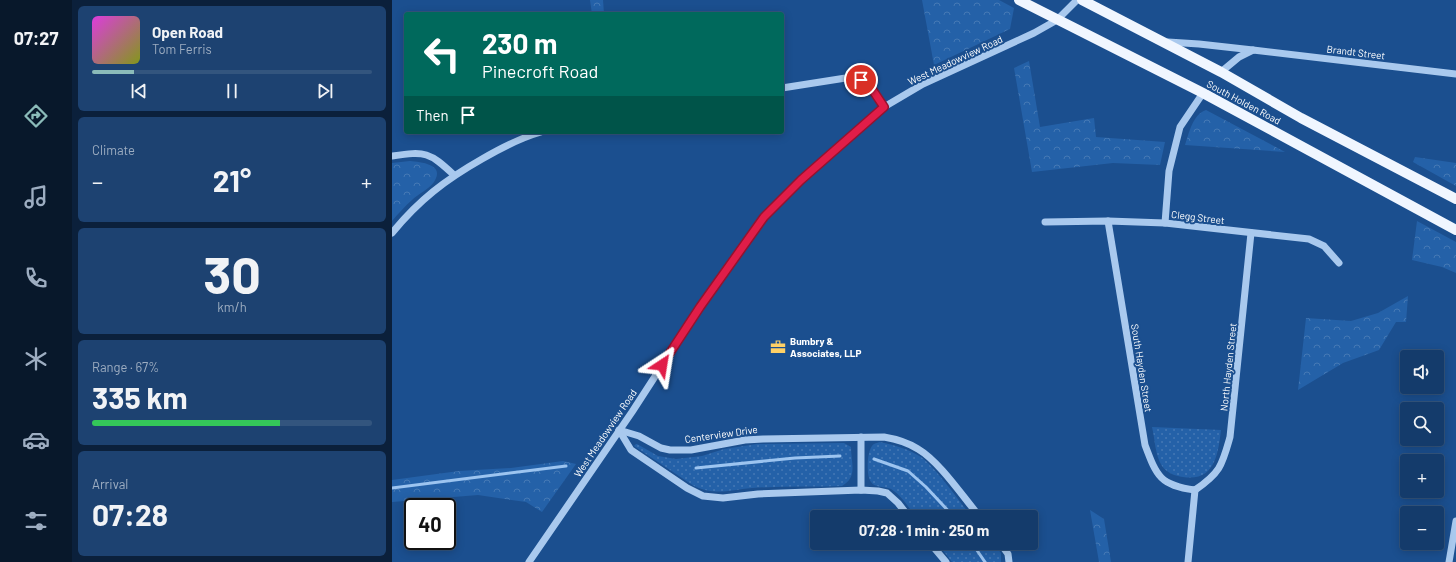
<!DOCTYPE html>
<html lang="en">
<head>
<meta charset="utf-8">
<style>
  body { margin:0; font-family:Barlow,sans-serif; background:#1d4271; color:#f1f3f6; height:100vh; display:flex; flex-direction:column; font-size:15px; white-space:nowrap }
  * { box-sizing:border-box; margin:0 }
  p { font-size:13px; color:#9dadc1 }
  .icon { flex:none; width:22px; height:22px; fill:none; stroke:currentColor; stroke-width:2; stroke-linecap:round; stroke-linejoin:round }
  .map { position:relative; flex:1; overflow:hidden }
  .side { display:flex; flex-direction:column; gap:6px; padding:6px; background:#0b203b; width:320px }
  .side>* { flex:none }
  .guide { position:absolute; left:12px; top:12px; width:380px; height:122px; border-radius:4px; box-shadow:0 2px 10px #0003,0 0 0 1px #33557e; background:#00695c; color:#fff; overflow:hidden }
  .buttons { position:absolute; left:1008px; top:350px; display:grid; gap:8px }
  .buttons a { display:grid; place-items:center; width:44px; height:44px; border-radius:4px; background:#143b6b; box-shadow:0 2px 10px #0003,0 0 0 1px #33557e; font-size:20px }
  .speed { position:absolute; left:12px; top:498px; display:flex; gap:8px; font-size:20px; font-weight:700; text-align:center }
  .speed>* { display:grid; place-content:center; width:52px; height:52px; border-radius:50%; background:#143b6b; box-shadow:0 2px 10px #0003,0 0 0 1px #33557e; line-height:1 }
  .speed .limit { border:2px solid #111; border-radius:6px; background:#fff; color:#111 }
  .pin { position:absolute; display:grid; place-items:center; width:34px; height:34px; color:#fff; margin:-17px; border:2px solid #fff; border-radius:50%; box-shadow:0 1px 4px #0007 }
  .me { position:absolute; width:44px; margin:-22px; rotate:33deg; stroke-linejoin:round; filter:drop-shadow(0 0 3px #0008) }
  .turn { display:flex; align-items:center; gap:14px; height:84px; padding:0 12px; font-size:18px }
  .turn .icon { width:52px; height:52px; stroke-width:2.5 }
  .turn b { display:block; font-size:28px; line-height:34px }
  .then { display:flex; align-items:center; height:38px; padding:0 12px; background:#0003; gap:8px; font-size:15px }
  .big { font-size:30px; font-weight:700; line-height:1.1 }
  .side .tile { flex:1; display:flex; flex-direction:column; justify-content:center; gap:6px; min-width:0; padding:0 14px; border-radius:6px; background:#1d4271 }
  .side .dial { align-items:center; gap:0 }
  .dial b { font-size:52px; line-height:1 }
  .song { display:flex; align-items:center; gap:12px }
  .cover { width:48px; height:48px; border-radius:6px; background:linear-gradient(135deg,hsl(300 70% 55%),hsl(70 70% 35%)) }
  .played { height:4px; border-radius:2px; background:linear-gradient(90deg,#8bbbb9 15%,#33557e 15%) }
  .keys { display:flex; justify-content:space-around; direction:ltr }
  .heat { display:flex; justify-content:space-between; align-items:center; font-size:22px; direction:ltr }
  .charge { height:6px; border-radius:3px; background:linear-gradient(90deg,#34c759 67%,#33557e 0) }
  .trip { position:absolute; left:418px; top:510px; width:228px; height:40px; border-radius:4px; background:#143b6b; box-shadow:0 2px 10px #0003,0 0 0 1px #33557e; font-weight:700; line-height:40px; text-align:center }
  main { display:flex; flex:1; min-height:0 }
  .menu { display:flex; flex-direction:column; width:72px; justify-content:space-around; align-items:center; background:#08182b; color:#9dadc1 }
  .menu .icon { width:28px; height:28px }
  .menu .selected { color:#8bbbb9 }
  .menu b { font-size:18px; color:#f1f3f6 }
  .map>svg:first-child { display:block }
  .grass { fill:url(#grass-dots) }
  .forest { fill:url(#forest-crowns) }
  .lines { fill:none; stroke-linecap:round; stroke-linejoin:round }
  .stream { stroke:#9cc4f0; stroke-width:3 }
  .minor { stroke:#a9c9ee; stroke-width:7 }
  .major { stroke:#f0f6ff; stroke-width:10 }
  .route-casing { stroke:#92132f; stroke-width:10 }
  .route { stroke:#e11d48; stroke-width:7 }
  .labels { text-anchor:middle; dominant-baseline:central; stroke-width:4; stroke-linejoin:round; paint-order:stroke }
  .street-label { font-size:10px; fill:#fff; stroke:#1b4f8f }
  .poi-label { font-size:10px; font-weight:bold; fill:#fff; stroke:#1b4f8f; text-anchor:start }
</style>
</head>
<body>
<main>
<nav class="menu">
<b>07:27</b>
<svg class="icon selected" aria-label="directions" viewBox="0 0 24 24"><path d="M12 3l9 9-9 9-9-9zM9 14v-3h6M13 9l2 2-2 2"/></svg>
<svg class="icon" aria-label="music" viewBox="0 0 24 24"><path d="M9 18V5l10-2v13"/><circle cx="6" cy="18" r="3"/><circle cx="16" cy="16" r="3"/></svg>
<svg class="icon" aria-label="phone" viewBox="0 0 24 24"><path d="M5 4h4l2 5-3 2q2 4 5 5l2-3 5 2v4C11 20 4 13 5 4z"/></svg>
<svg class="icon" aria-label="climate" viewBox="0 0 24 24"><path d="M12 3v18M4 7l16 10M4 17L20 7"/></svg>
<svg class="icon" aria-label="car" viewBox="0 0 24 24"><path d="M5 17H2v-5l4-1 3-4h7l3 4 3 1v5h-3M9 17h6M6 11h13"/><circle cx="7" cy="17" r="2"/><circle cx="17" cy="17" r="2"/></svg>
<svg class="icon" aria-label="filters" viewBox="0 0 24 24"><path d="M4 7h16M4 17h16"/><circle cx="9" cy="7" r="2"/><circle cx="15" cy="17" r="2"/></svg>
</nav>
<section class="side">
<div class="tile">
<div class="song"><i class="cover"></i><div><b>Open Road</b><p>Tom Ferris</p></div></div>
<div class="played"></div>
<div class="keys"><svg class="icon" aria-label="previous" viewBox="0 0 24 24"><path d="M18 5L8 12l10 7zM5 5v14"/></svg><svg class="icon" aria-label="pause" viewBox="0 0 24 24"><path d="M8 5v14M16 5v14"/></svg><svg class="icon" aria-label="next" viewBox="0 0 24 24"><path d="M6 5l10 7-10 7zM19 5v14"/></svg></div>
</div>
<div class="tile"><p>Climate</p>
<div class="heat"><a>−</a><b class="big">21°</b><a>+</a></div>
</div>
<div class="tile dial"><b>30</b><p>km/h</p></div>
<div class="tile"><p>Range · 67%</p><b class="big">335 km</b><div class="charge"></div></div>
<div class="tile"><p>Arrival</p><b class="big">07:28</b></div>
</section>
<div class="map">
<svg width="1064" height="562" viewBox="0 0 1064 562">
  <defs>
    <pattern id="grass-dots" width="8" height="8" patternUnits="userSpaceOnUse"><rect width="8" height="8" fill="#2461a8"/><path d="M2 2h.1M6 6h.1" fill="none" stroke="#4579b5" stroke-width="1.8" stroke-linecap="round"/></pattern>
    <pattern id="forest-crowns" width="20" height="18" patternUnits="userSpaceOnUse"><rect width="20" height="18" fill="#2461a8"/><path d="M2 6a3 3 0 1 1 6 0M12 15a3 3 0 1 1 6 0" fill="none" stroke="#4579b5"/></pattern>
  </defs>
  <rect width="100%" height="100%" fill="#1b4f8f"/>
  <g class="grass">
    <path d="M 760,427 L 829,430 C 826,454 823,482 791,477 C 783,476 775,473 770,466 C 763,455 763,439 760,427 Z"/>
    <path d="M 488,442 C 502,445 517,449 529,457 C 546,470 566,500 580,517 L 524,517 C 517,508 509,495 499,489 C 492,486 483,488 479,482 C 474,476 475,452 480,446 C 482,443 485,443 488,442 Z"/>
    <path d="M 452,443 L 459,447 C 459,463 466,477 450,486 C 420,487 389,486 360,488 C 336,490 325,496 302,486 L 242,446 L 244,444 L 245,444 L 266,456 L 284,459 L 310,456 L 332,449 L 365,444 Z"/>
    <path d="M 545,543 L 601,543 L 609,553 L 609,562 L 560,562 Z"/>
  </g>
  <g class="forest">
    <path d="M 198,0 L 211,0 L 212,14 L 200,14 Z"/>
    <path d="M 530,0 L 607,0 L 622,8 L 618,29 L 542,65 Z"/>
    <path d="M 637,61 L 648,127 L 702,118 L 704,137 L 773,142 L 768,165 L 721,163 L 640,172 L 622,68 Z"/>
    <path d="M 814,110 L 893,152 L 793,145 C 797,133 801,114 814,110 Z"/>
    <path d="M 1023,157 L 1064,163 L 1064,186 L 1021,162 Z"/>
    <path d="M 18,161 C 28,162 54,164 42,182 C 37,189 26,194 20,200 C 13,206 6,214 0,221 L 0,163 Z"/>
    <path d="M 1025,221 L 1064,242 L 1064,273 L 1050,267 L 1020,260 Z"/>
    <path d="M 1016,296 L 1014,322 L 1004,322 L 987,350 L 951,363 L 906,390 L 914,318 L 959,321 L 986,313 Z"/>
    <path d="M 171,461 L 184,464 L 150,512 L 134,502 L 86,495 L 0,502 L 0,480 L 67,471 L 119,468 Z"/>
    <path d="M 698,510 L 712,519 L 719,562 L 707,562 Z"/>
  </g>
  <g class="lines">
    <g class="stream">
      <path d="M 482,459 L 516,471 L 534,487 L 562,517"/>
      <path d="M 304,468 L 403,458 L 448,456"/>
      <path d="M 0,488 L 174,466"/>
      <path d="M 580,543 L 593,562"/>
    </g>
    <g class="minor">
      <path d="M 776,42 L 807,44 L 861,50"/>
      <path d="M 829,72 L 847,57 L 861,50 L 1064,74"/>
      <path d="M 390,88 L 460,77 C 476,83 483,93 492,107"/>
      <path d="M 0,156 C 34,151 37,152 62,175"/>
      <path d="M 716,221 L 753,445 C 765,477 768,485 803,490"/>
      <path d="M 653,222 L 716,221 L 773,223 L 917,239 L 932,246 L 947,263"/>
      <path d="M 773,223 L 777,171 L 788,127 L 811,93"/>
      <path d="M 0,233 C 27,200 53,180 90,159 C 109,148 128,138 149,132"/>
      <path d="M 227,430 L 247,436 L 269,448 L 278,450 L 299,450 L 353,440 L 371,439 L 492,437 C 504,439 515,442 526,449 C 548,462 571,497 588,517"/>
      <path d="M 227,430 L 239,450 L 295,488 L 311,496 L 331,498 L 366,494 L 469,490 L 486,491 L 495,493 L 506,503 L 517,517"/>
      <path d="M 469,490 L 469,437"/>
      <path d="M 803,490 C 829,472 830,465 838,437 L 859,233"/>
      <path d="M 538,543 L 554,562"/>
      <path d="M 608,543 L 616,554 L 617,562"/>
      <path d="M 137,562 L 240,412 L 308,307 L 372,217 L 409,180 L 492,107 L 531,84 L 642,33 L 665,20 L 685,0"/>
      <path d="M 796,562 L 803,490"/>
      <path d="M 1057,562 L 1064,521"/>
    </g>
    <g class="major">
      <path d="M 627,0 L 811,93 L 1064,230"/>
      <path d="M 690,0 L 829,72 L 909,118 L 1064,199"/>
    </g>
  </g>
  <g class="lines">
    <g class="route-casing">
      <path id="route" d="M 270,365 L 308,307 L 372,217 L 409,180 L 492,107 L 480,89 L 469,80"/>
    </g>
    <use href="#route" class="route"/>
  </g>
  <defs>
    <g id="office-bare" transform="scale(1.2)"><path d="M-6-3h4V-5.5h4V-3h4V5H-6ZM-1-4.5V-3h2v-1.5ZM-6 0V1H6V0Z" fill="#ffd166" stroke="#1b4f8f" stroke-width="2.5" paint-order="stroke"/></g>
  </defs>
  <g fill-rule="evenodd">
    <use href="#office-bare" x="386" y="347"/>
  </g>
  <g class="labels">
    <g class="street-label">
      <text transform="translate(964 52) rotate(7)">Brandt Street</text>
      <text transform="translate(563 60) rotate(-25)">West Meadowview Road</text>
      <text transform="translate(852 102) rotate(28)">South Holden Road</text>
      <text transform="translate(806 217) rotate(7)">Clegg Street</text>
      <text transform="translate(836 367) rotate(-84)">North Hayden Street</text>
      <text transform="translate(750 368) rotate(81)">South Hayden Street</text>
      <text transform="translate(213 433) rotate(-56)">West Meadowview Road</text>
      <text transform="translate(329 434) rotate(-8)">Centerview Drive</text>
    </g>
    <g class="poi-label">
      <text x="398" y="341">Bumbry &amp;<tspan x="398" dy="12">Associates, LLP</tspan></text>
    </g>
  </g>
</svg>
<div class="buttons">
<a><svg class="icon" aria-label="sound" viewBox="0 0 24 24"><path d="M4 9h4l5-4v14l-5-4H4zM17 9q2 3 0 6"/></svg></a>
<a><svg class="icon" aria-label="search" viewBox="0 0 24 24"><circle cx="10" cy="10" r="6"/><path d="M15 15l6 6"/></svg></a>
<a>+</a>
<a>−</a>
</div>
<div class="speed"><div class="limit">40</div></div>
<div class="pin" style="left:469px;top:80px;background:#d93025"><svg class="icon" aria-label="arrive" viewBox="0 0 24 24"><path d="M6 21V4h12l-3 4 3 4H6"/></svg></div>
<svg class="me" style="left:270px;top:365px" viewBox="-20 -20 40 40"><path d="M0-17L14 15 0 8-14 15z" fill="#e11d48" stroke="#fff" stroke-width="4"/></svg>
<div class="trip">07:28 · 1 min · 250 m</div>
<div class="guide">
<div class="turn"><svg class="icon" aria-label="left" viewBox="0 0 24 24"><path d="M17 20v-9H6M10 6l-5 5 5 5"/></svg><div><b>230 m</b>Pinecroft Road</div></div>
<div class="then">Then<svg class="icon" aria-label="arrive" viewBox="0 0 24 24"><path d="M6 21V4h12l-3 4 3 4H6"/></svg></div>
</div>
</div>
</main>
</body>
</html>
